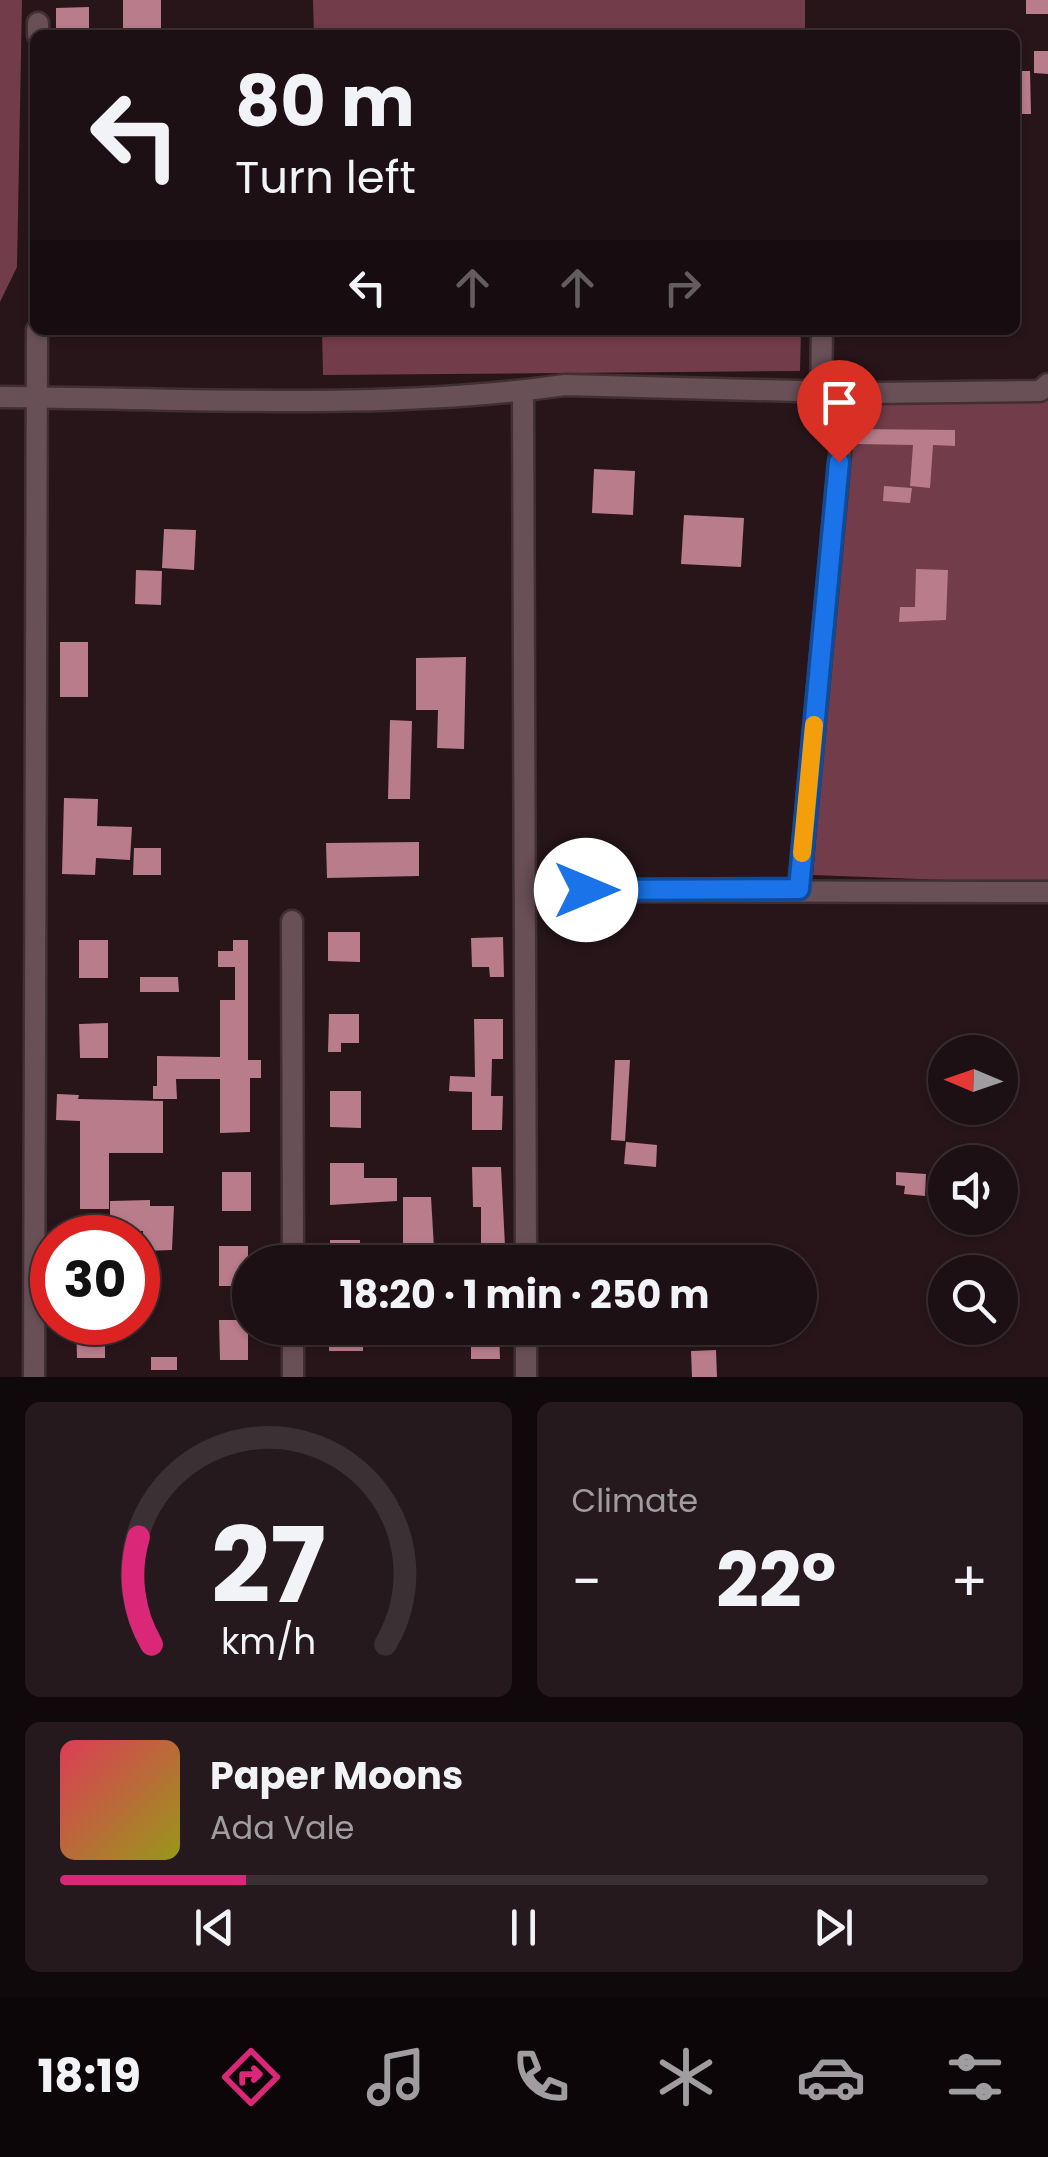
<!DOCTYPE html>
<html lang="en">
<head>
<meta charset="utf-8">
<style>
  body { margin:0; font-family:Poppins,sans-serif; background:#25191d; color:#f1f3f6; height:100vh; display:flex; flex-direction:column; font-size:38px; white-space:nowrap }
  * { box-sizing:border-box; margin:0 }
  p { font-size:32px; color:#a09da0 }
  .icon { flex:none; width:55px; height:55px; fill:none; stroke:currentColor; stroke-width:2; stroke-linecap:round; stroke-linejoin:round }
  .map { position:relative; height:1377px; overflow:hidden }
  .side { display:flex; flex-direction:column; gap:25px; padding:25px; background:#10090b; flex:1 }
  .side>* { flex:none }
  .guide { position:absolute; left:30px; top:30px; width:990px; height:305px; border-radius:15px; box-shadow:0 2px 8px #0004,0 0 0 2px #3b3034; background:#1d1014; color:#f1f3f6; overflow:hidden }
  .needle { width:65px; rotate:272deg }
  .tools { position:absolute; left:928px; top:1035px; display:grid; gap:20px }
  .tools a { display:grid; place-items:center; width:90px; height:90px; border-radius:50%; background:#1d1014; box-shadow:0 2px 8px #0004,0 0 0 2px #3b3034; font-size:50px }
  .speed { position:absolute; left:30px; top:1215px; display:flex; gap:20px; font-size:50px; font-weight:700; text-align:center }
  .speed>* { display:grid; place-content:center; width:130px; height:130px; border-radius:50%; background:#1d1014; box-shadow:0 2px 8px #0004,0 0 0 2px #3b3034; line-height:1 }
  .speed .limit { border:15px solid #d22; background:#fff; color:#111 }
  .pin { position:absolute; display:grid; place-items:center; width:85px; height:85px; color:#fff; margin:-102px -42px; border-radius:50% 50% 50% 0; rotate:-45deg; box-shadow:0 0 10px #0007 }
  .pin .icon { rotate:45deg }
  .me { position:absolute; width:110px; margin:-55px; rotate:90deg; stroke-linejoin:round; filter:drop-shadow(0 0 8px #0008) }
  .turn { display:flex; align-items:center; gap:35px; height:210px; padding:0 40px; font-size:45px }
  .turn .icon { width:130px; height:130px; stroke-width:2.5 }
  .turn b { display:block; font-size:70px; line-height:85px }
  .lanes { display:flex; align-items:center; height:95px; padding:0 40px; background:#0003; justify-content:center; gap:50px; direction:ltr }
  .lanes .off { opacity:.35 }
  .big { font-size:75px; font-weight:700; line-height:1.1 }
  .side .widget { flex:1; display:flex; flex-direction:column; justify-content:center; gap:15px; min-width:0; padding:0 35px; border-radius:15px; background:#25191d }
  .side .dial { align-items:center; gap:0 }
  .dial svg { height:260px; overflow:visible; fill:none; stroke:#3b3034; stroke-width:7; stroke-linecap:round; text-anchor:middle }
  .dial text { fill:#f1f3f6; stroke:none }
  .song { display:flex; align-items:center; gap:30px }
  .cover { width:120px; height:120px; border-radius:15px; background:linear-gradient(135deg,hsl(350 70% 55%),hsl(60 70% 35%)) }
  .played { height:10px; border-radius:5px; background:linear-gradient(90deg,#db2777 20%,#3b3034 20%) }
  .keys { display:flex; justify-content:space-around; direction:ltr }
  .heat { display:flex; justify-content:space-between; align-items:center; font-size:55px; direction:ltr }
  .side .tiles { flex:1; display:grid; gap:25px; grid-template-columns:1fr 1fr }
  .widget:last-child { grid-column:span 2 }
  .trip { position:absolute; left:232px; top:1245px; width:585px; height:100px; border-radius:50px; background:#1d1014; box-shadow:0 2px 8px #0004,0 0 0 2px #3b3034; font-weight:700; line-height:100px; text-align:center }
  .menu { display:flex; height:160px; justify-content:space-around; align-items:center; background:#0c0608; color:#a09da0 }
  .menu .icon { width:70px; height:70px }
  .menu .on { color:#db2777 }
  .menu b { font-size:45px; color:#f1f3f6 }
  .map>svg:first-child { display:block }
  .forest { fill:#723c4b }
  .building { fill:#b97c8b }
  .lines { fill:none; stroke-linecap:round; stroke-linejoin:round }
  .minor-casing { stroke:#412f34; stroke-width:25 }
  .minor { stroke:#695056; stroke-width:20 }
  .route-casing { stroke:#114b97; stroke-width:25 }
  .route { stroke:#1a73e8; stroke-width:18 }
  .slow { stroke:#f59e0b; stroke-width:18 }
</style>
</head>
<body>
<div class="map">
<svg width="1048" height="1377" viewBox="0 0 1048 1377">
  <rect width="100%" height="100%" fill="#27151a"/>
  <g class="forest">
    <path d="M 0,0 L 22,0 L 17,267 L 0,302 Z"/>
    <path d="M 313,0 L 805,0 L 805,35 L 314,35 Z"/>
    <path d="M 322,330 L 801,330 L 800,371 L 323,375 Z"/>
    <path d="M 1048,399 L 1048,884 L 813,875 L 852,400 Z"/>
  </g>
  <g class="building">
    <rect x="123" y="0" width="38" height="35"/>
    <rect x="1026" y="0" width="22" height="14"/>
    <path d="M 89,7 L 89,35 L 56,35 L 56,8 Z"/>
    <path d="M 1034,51 L 1048,51 L 1048,74 L 1034,73 Z"/>
    <path d="M 1015,71 L 1030,71 L 1031,114 L 1015,114 Z"/>
    <path d="M 856,429 L 955,430 L 955,446 L 933,445 L 930,488 L 910,486 L 913,445 L 855,444 Z"/>
    <path d="M 594,469 L 635,471 L 633,515 L 592,513 Z"/>
    <path d="M 884,486 L 912,488 L 910,503 L 883,501 Z"/>
    <path d="M 684,515 L 744,518 L 741,567 L 681,564 Z"/>
    <path d="M 164,529 L 196,530 L 194,570 L 162,568 Z"/>
    <path d="M 916,569 L 948,570 L 946,620 L 899,622 L 900,607 L 915,607 Z"/>
    <path d="M 136,570 L 162,571 L 161,605 L 135,604 Z"/>
    <rect x="60" y="642" width="28" height="55"/>
    <path d="M 466,657 L 464,749 L 437,748 L 438,710 L 416,710 L 416,658 Z"/>
    <path d="M 390,720 L 412,721 L 410,799 L 388,799 Z"/>
    <path d="M 64,798 L 98,799 L 97,826 L 132,827 L 130,860 L 96,858 L 95,875 L 62,874 Z"/>
    <path d="M 419,842 L 419,876 L 327,878 L 326,843 Z"/>
    <path d="M 134,848 L 161,848 L 161,875 L 133,875 Z"/>
    <path d="M 328,932 L 360,932 L 360,962 L 328,961 Z"/>
    <path d="M 503,937 L 504,977 L 490,977 L 489,967 L 472,967 L 471,938 Z"/>
    <rect x="79" y="940" width="29" height="38"/>
    <path d="M 233,940 L 248,940 L 248,1060 L 261,1060 L 261,1078 L 250,1078 L 250,1132 L 220,1133 L 220,1079 L 176,1079 L 177,1099 L 153,1099 L 153,1086 L 157,1086 L 157,1056 L 220,1057 L 220,1000 L 235,1000 L 235,967 L 218,967 L 218,951 L 233,951 Z"/>
    <path d="M 140,977 L 178,977 L 179,992 L 140,992 Z"/>
    <path d="M 329,1014 L 359,1014 L 359,1043 L 341,1043 L 341,1052 L 328,1052 Z"/>
    <path d="M 474,1019 L 503,1019 L 503,1059 L 492,1059 L 491,1096 L 503,1096 L 502,1130 L 472,1130 L 472,1092 L 449,1091 L 450,1076 L 475,1077 Z"/>
    <path d="M 108,1023 L 108,1058 L 80,1058 L 79,1024 Z"/>
    <path d="M 615,1060 L 630,1060 L 625,1141 L 611,1140 Z"/>
    <path d="M 330,1091 L 361,1091 L 361,1128 L 330,1127 Z"/>
    <path d="M 57,1094 L 79,1095 L 78,1099 L 163,1101 L 163,1153 L 109,1153 L 109,1209 L 80,1209 L 80,1121 L 56,1120 Z"/>
    <path d="M 626,1142 L 657,1145 L 656,1167 L 624,1164 Z"/>
    <path d="M 330,1163 L 364,1163 L 364,1178 L 397,1178 L 397,1201 L 330,1205 Z"/>
    <path d="M 472,1167 L 501,1167 L 505,1246 L 501,1246 L 501,1262 L 471,1262 L 470,1248 L 481,1248 L 481,1207 L 473,1207 Z"/>
    <rect x="222" y="1172" width="29" height="39"/>
    <path d="M 896,1172 L 926,1174 L 925,1196 L 904,1194 L 905,1186 L 896,1185 Z"/>
    <path d="M 403,1197 L 431,1197 L 434,1248 L 403,1249 Z"/>
    <path d="M 150,1200 L 150,1206 L 174,1206 L 172,1250 L 143,1251 L 143,1231 L 110,1232 L 110,1201 Z"/>
    <rect x="330" y="1240" width="30" height="22"/>
    <rect x="219" y="1246" width="29" height="40"/>
    <path d="M 219,1320 L 248,1320 L 248,1360 L 220,1360 Z"/>
    <path d="M 76,1322 L 105,1322 L 105,1358 L 77,1358 Z"/>
    <rect x="329" y="1328" width="34" height="23"/>
    <path d="M 471,1328 L 499,1328 L 500,1359 L 471,1359 Z"/>
    <path d="M 716,1350 L 717,1377 L 692,1377 L 691,1351 Z"/>
    <rect x="151" y="1357" width="26" height="13"/>
  </g>
  <g class="lines">
    <g class="minor-casing">
      <g id="minor">
        <path d="M 38,35 L 38,23"/>
        <path d="M 523,391 L 526,1262"/>
        <path d="M 0,397 C 184,398 383,411 565,385 L 873,393 L 1040,391 L 1048,384"/>
        <path d="M 799,889 L 843,423 L 821,392 L 822,330"/>
        <path d="M 586,891 L 1048,892"/>
        <path d="M 292,921 L 293,1262"/>
        <path d="M 293,1328 L 293,1377"/>
        <path d="M 526,1328 L 526,1377"/>
        <path d="M 34,1377 L 37,330"/>
      </g>
    </g>
    <use href="#minor" class="minor"/>
  </g>
  <g class="lines">
    <g class="route-casing">
      <path id="route" d="M 586,890 L 799,889 L 839,462"/>
    </g>
    <use href="#route" class="route"/>
    <path class="slow" d="M 802,853 L 814,725"/>
  </g>
</svg>
<div class="tools">
<a><svg class="needle" viewBox="-14 -14 28 28"><path d="M0-13l5 13h-10z" fill="#e53935"/><path d="M0 13l5-13h-10z" fill="#a09da0"/></svg></a>
<a><svg class="icon" aria-label="sound" viewBox="0 0 24 24"><path d="M4 9h4l5-4v14l-5-4H4zM17 9q2 3 0 6"/></svg></a>
<a><svg class="icon" aria-label="search" viewBox="0 0 24 24"><circle cx="10" cy="10" r="6"/><path d="M15 15l6 6"/></svg></a>
</div>
<div class="speed"><div class="limit">30</div></div>
<div class="pin" style="left:839px;top:462px;background:#d93025"><svg class="icon" aria-label="arrive" viewBox="0 0 24 24"><path d="M6 21V4h12l-3 4 3 4H6"/></svg></div>
<svg class="me" style="left:586px;top:890px" viewBox="-20 -20 40 40"><circle r="19" fill="#fff"/><path d="M0-13L10 11 0 6-10 11z" fill="#1a73e8"/></svg>
<div class="trip">18:20 · 1 min · 250 m</div>
<div class="guide">
<div class="turn"><svg class="icon" aria-label="left" viewBox="0 0 24 24"><path d="M17 20v-9H6M10 6l-5 5 5 5"/></svg><div><b>80 m</b>Turn left</div></div>
<div class="lanes"><svg class="icon" aria-label="left" viewBox="0 0 24 24"><path d="M17 20v-9H6M10 6l-5 5 5 5"/></svg><svg class="icon off" aria-label="ahead" viewBox="0 0 24 24"><path d="M12 20V5M6 11l6-6 6 6"/></svg><svg class="icon off" aria-label="ahead" viewBox="0 0 24 24"><path d="M12 20V5M6 11l6-6 6 6"/></svg><svg class="icon off" aria-label="right" viewBox="0 0 24 24"><path d="M7 20v-9h11M14 6l5 5-5 5"/></svg></div>
</div>
</div>
<section class="side">
<div class="tiles">
<div class="widget dial"><svg viewBox="0 0 100 80">
<path d="M14 69A42 42 0 1 1 86 69"/>
<path d="M14 69A42 42 0 0 1 10 36" stroke="#db2777"/>
<text x="50" y="56" font-size="32" font-weight="700">27</text>
<text x="50" y="72" font-size="11">km/h</text>
</svg></div>
<div class="widget"><p>Climate</p>
<div class="heat"><a>−</a><b class="big">22°</b><a>+</a></div>
</div>
<div class="widget">
<div class="song"><i class="cover"></i><div><b>Paper Moons</b><p>Ada Vale</p></div></div>
<div class="played"></div>
<div class="keys"><svg class="icon" aria-label="previous" viewBox="0 0 24 24"><path d="M18 5L8 12l10 7zM5 5v14"/></svg><svg class="icon" aria-label="pause" viewBox="0 0 24 24"><path d="M8 5v14M16 5v14"/></svg><svg class="icon" aria-label="next" viewBox="0 0 24 24"><path d="M6 5l10 7-10 7zM19 5v14"/></svg></div>
</div>
</div>
</section>
<nav class="menu">
<b>18:19</b>
<svg class="icon on" aria-label="directions" viewBox="0 0 24 24"><path d="M12 3l9 9-9 9-9-9zM9 14v-3h6M13 9l2 2-2 2"/></svg>
<svg class="icon" aria-label="music" viewBox="0 0 24 24"><path d="M9 18V5l10-2v13"/><circle cx="6" cy="18" r="3"/><circle cx="16" cy="16" r="3"/></svg>
<svg class="icon" aria-label="phone" viewBox="0 0 24 24"><path d="M5 4h4l2 5-3 2q2 4 5 5l2-3 5 2v4C11 20 4 13 5 4z"/></svg>
<svg class="icon" aria-label="climate" viewBox="0 0 24 24"><path d="M12 3v18M4 7l16 10M4 17L20 7"/></svg>
<svg class="icon" aria-label="car" viewBox="0 0 24 24"><path d="M5 17H2v-5l4-1 3-4h7l3 4 3 1v5h-3M9 17h6M6 11h13"/><circle cx="7" cy="17" r="2"/><circle cx="17" cy="17" r="2"/></svg>
<svg class="icon" aria-label="filters" viewBox="0 0 24 24"><path d="M4 7h16M4 17h16"/><circle cx="9" cy="7" r="2"/><circle cx="15" cy="17" r="2"/></svg>
</nav>
</body>
</html>
